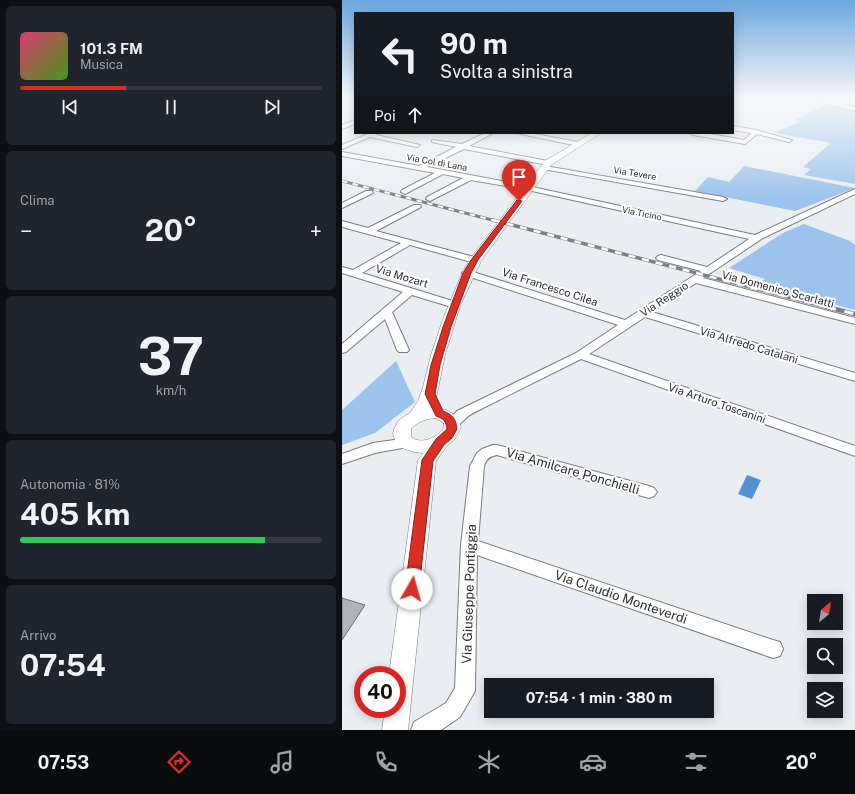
<!DOCTYPE html>
<html lang="it">
<head>
<meta charset="utf-8">
<style>
  body { margin:0; font-family:"Public Sans",sans-serif; background:#20242c; color:#f1f3f6; height:100vh; display:flex; flex-direction:column; font-size:15px; white-space:nowrap }
  * { box-sizing:border-box; margin:0 }
  p { font-size:13px; color:#9ea1a6 }
  .icon { flex:none; width:22px; height:22px; fill:none; stroke:currentColor; stroke-width:2; stroke-linecap:round; stroke-linejoin:round }
  .map { position:relative; flex:1; overflow:hidden }
  .details { display:flex; flex-direction:column; gap:6px; padding:6px; background:#0d0f14; width:342px }
  .details>* { flex:none }
  .top-card { position:absolute; left:12px; top:12px; width:380px; height:122px; border-radius:0px; box-shadow:0 2px 10px #0003; background:#171b24; color:#f1f3f6; overflow:hidden }
  .needle { width:26px; rotate:30deg }
  .fabs { position:absolute; left:465px; top:594px; display:grid; gap:8px }
  .fabs a { display:grid; place-items:center; width:36px; height:36px; border-radius:0px; background:#171b24; box-shadow:0 2px 10px #0003; font-size:20px }
  .speed { position:absolute; left:12px; top:666px; display:flex; gap:8px; font-size:20px; font-weight:700; text-align:center }
  .speed>* { display:grid; place-content:center; width:52px; height:52px; border-radius:50%; background:#171b24; box-shadow:0 2px 10px #0003; line-height:1 }
  .speed .limit { border:6px solid #d22; background:#fff; color:#111 }
  .pin { position:absolute; display:grid; place-items:center; width:34px; height:34px; color:#fff; margin:-41px -17px; border-radius:50% 50% 50% 0; rotate:-45deg; box-shadow:0 0 4px #0007 }
  .pin .icon { rotate:45deg }
  .me { position:absolute; width:44px; margin:-22px; rotate:7deg; stroke-linejoin:round; filter:drop-shadow(0 0 3px #0008) }
  .turn { display:flex; align-items:center; gap:14px; height:84px; padding:0 20px; font-size:18px }
  .turn .icon { width:52px; height:52px; stroke-width:2.5 }
  .turn b { display:block; font-size:28px; line-height:34px }
  .then { display:flex; align-items:center; height:38px; padding:0 20px; background:#0003; gap:8px; font-size:15px }
  .big { font-size:30px; font-weight:700; line-height:1.1 }
  .details .tile { flex:1; display:flex; flex-direction:column; justify-content:center; gap:6px; min-width:0; padding:0 14px; border-radius:6px; background:#20242c }
  .details .dial { align-items:center; gap:0 }
  .dial b { font-size:52px; line-height:1 }
  .song { display:flex; align-items:center; gap:12px }
  .cover { width:48px; height:48px; border-radius:6px; background:linear-gradient(135deg,hsl(340 70% 55%),hsl(100 70% 35%)) }
  .played { height:4px; border-radius:2px; background:linear-gradient(90deg,#d93025 35%,#363941 35%) }
  .keys { display:flex; justify-content:space-around; direction:ltr }
  .heat { display:flex; justify-content:space-between; align-items:center; font-size:22px; direction:ltr }
  .charge { height:6px; border-radius:3px; background:linear-gradient(90deg,#34c759 81%,#363941 0) }
  .trip { position:absolute; left:142px; top:678px; width:230px; height:40px; border-radius:0px; background:#171b24; box-shadow:0 2px 10px #0003; font-weight:700; line-height:40px; text-align:center }
  .tab-bar { display:flex; height:64px; justify-content:space-around; align-items:center; background:#090b0e; color:#9ea1a6 }
  .tab-bar .icon { width:28px; height:28px }
  .tab-bar .on { color:#d93025 }
  .tab-bar b { font-size:18px; color:#f1f3f6 }
  main { display:flex; flex:1; min-height:0 }
  .map>svg:first-child { display:block }
  .green { fill:#9cc3eb }
  .water { fill:#5393d2 }
  .building { fill:#b0b4b9; stroke:#6c7074 }
  .lines { fill:none; stroke-linecap:round; stroke-linejoin:round }
  .minor-casing { stroke:#787c80; stroke-width:2 }
  .tertiary-casing { stroke:#787c80; stroke-width:1 }
  .minor { fill:#fff; fill-rule:evenodd }
  .tertiary { fill:#fff; fill-rule:evenodd }
  .rail-far2-casing { stroke:#7d8083; stroke-width:3 }
  .rail-far1-casing { stroke:#7d8083; stroke-width:3.5 }
  .rail-casing { stroke:#7d8083; stroke-width:4.5 }
  .rail-far2 { stroke:#fff; stroke-width:2; stroke-dasharray:5.5; stroke-linecap:butt }
  .rail-far1 { stroke:#fff; stroke-width:2.5; stroke-dasharray:7; stroke-linecap:butt }
  .rail { stroke:#fff; stroke-width:3; stroke-dasharray:9; stroke-linecap:butt }
  .route { fill:#d93025; stroke:#8d1f18 }
  .labels { text-anchor:middle; dominant-baseline:central; stroke-width:4; stroke-linejoin:round; paint-order:stroke }
  .far-street-label { font-size:9px; fill:#2b2d2f; stroke:#fff }
  .street-label { font-size:11px; fill:#2b2d2f; stroke:#fff }
  .near-street-label { font-size:13px; fill:#2b2d2f; stroke:#fff }
</style>
</head>
<body>
<main>
<section class="details">
<div class="tile">
<div class="song"><i class="cover"></i><div><b>101.3 FM</b><p>Musica</p></div></div>
<div class="played"></div>
<div class="keys"><svg class="icon" aria-label="previous" viewBox="0 0 24 24"><path d="M18 5L8 12l10 7zM5 5v14"/></svg><svg class="icon" aria-label="pause" viewBox="0 0 24 24"><path d="M8 5v14M16 5v14"/></svg><svg class="icon" aria-label="next" viewBox="0 0 24 24"><path d="M6 5l10 7-10 7zM19 5v14"/></svg></div>
</div>
<div class="tile"><p>Clima</p>
<div class="heat"><a>−</a><b class="big">20°</b><a>+</a></div>
</div>
<div class="tile dial"><b>37</b><p>km/h</p></div>
<div class="tile"><p>Autonomia · 81%</p><b class="big">405 km</b><div class="charge"></div></div>
<div class="tile"><p>Arrivo</p><b class="big">07:54</b></div>
</section>
<div class="map">
<svg width="513" height="730" viewBox="0 0 513 730">
  <rect width="100%" height="100%" fill="#eaeef3"/>
  <g class="green">
    <path d="M 483,105 L 513,112 L 513,184 L 462,175 L 469,169 L 461,167 L 489,143 L 432,133 L 460,121 L 454,120 Z"/>
    <path d="M 402,166 L 513,188 L 453,211 L 353,191 L 366,177 L 387,182 Z"/>
    <path d="M 462,224 L 508,241 L 513,245 L 513,310 L 417,285 L 423,279 L 387,268 L 441,233 Z"/>
    <path d="M 54,361 L 73,402 L 33,433 L 0,445 L 0,410 Z"/>
  </g>
  <path class="water" d="M 405,475 L 419,480 L 410,499 L 396,494 Z"/>
  <path class="building" d="M 0,598 L 23,605 L 0,640 Z"/>
  <g class="lines">
    <g class="minor-casing">
      <g id="minor">
        <path d="M 1,98 L 13,98 L 13,101 Z"/>
        <path d="M 463,98 L 472,98 L 513,107 L 513,111 Z"/>
        <path d="M 13,120 L 13,124 L 0,129 L 0,125 Z"/>
        <path d="M 391,126 L 414,130 L 450,140 L 447,142 L 415,134 L 403,144 L 351,135 L 348,133 L 362,133 L 402,140 L 409,133 L 391,130 Z"/>
        <path d="M 28,133 L 36,133 L 34,135 L 78,145 L 75,147 L 28,137 L 0,149 L 0,145 Z"/>
        <path d="M 143,133 L 151,133 L 127,146 L 206,161 L 209,163 L 206,165 L 122,149 L 85,167 L 181,185 L 413,235 L 513,189 L 513,194 L 421,238 L 361,278 L 513,318 L 513,324 L 354,283 L 310,312 L 513,373 L 513,381 L 303,317 L 247,354 L 513,446 L 513,456 L 239,359 L 135,411 C 131,413 127,415 124,418 C 117,424 115,431 105,428 L 103,425 L 115,411 L 234,353 L 276,325 L 122,275 L 120,273 L 122,271 L 128,271 L 283,320 L 359,271 L 316,260 L 314,258 L 316,256 L 319,255 L 365,267 L 407,239 L 181,189 L 129,180 L 88,201 L 84,199 L 85,197 L 121,178 L 101,174 L 63,194 L 59,192 L 60,190 L 93,173 L 0,156 L 0,152 L 77,166 L 114,147 L 90,142 L 90,140 L 120,144 Z"/>
        <path d="M 174,133 L 187,133 L 236,142 L 239,144 L 236,146 Z"/>
        <path d="M 203,166 L 381,197 L 385,199 L 381,201 L 201,169 L 200,168 Z"/>
        <path d="M 24,191 L 30,191 L 31,193 L 0,208 L 0,203 Z"/>
        <path d="M 72,205 L 78,205 L 79,207 L 34,231 L 136,258 L 138,260 L 136,262 L 133,263 L 68,245 L 20,273 L 117,303 L 118,305 L 113,308 L 70,295 L 50,312 L 67,350 L 65,352 L 57,352 L 55,350 L 43,319 L 4,352 L 0,353 L 0,344 L 61,292 L 0,273 L 0,267 L 11,270 L 59,243 L 0,227 L 0,221 L 26,228 Z"/>
        <path d="M 66,438 L 71,440 L 73,443 L 71,446 L 33,453 L 0,464 L 0,454 L 31,443 Z"/>
        <path d="M 151,445 L 155,445 L 307,486 L 312,488 L 315,492 L 312,496 L 307,498 L 155,455 C 148,456 144,459 142,466 L 136,541 L 431,640 L 438,642 L 441,649 L 438,656 L 431,658 L 135,555 L 133,691 L 118,717 L 99,730 L 69,730 L 72,722 L 104,703 L 113,688 L 119,545 L 128,466 L 135,453 L 140,449 Z"/>
      </g>
    </g>
    <g class="tertiary-casing">
      <path id="tertiary" d="M 250,133 L 259,133 L 209,165 L 139,261 L 118,306 L 103,355 L 95,394 L 89,408 C 102,407 116,413 119,427 L 113,439 L 105,446 L 94,461 L 66,730 L 40,730 L 43,709 L 55,709 L 55,675 L 47,675 L 76,460 L 81,453 L 72,452 L 60,448 L 53,440 L 51,434 L 52,429 L 57,420 L 68,413 L 76,401 L 81,387 L 89,355 L 101,319 L 121,271 L 129,258 L 203,161 ZM 93,418 L 102,423 L 101,430 C 93,438 79,445 69,437 L 69,429 C 75,422 83,419 93,418 Z"/>
    </g>
    <use href="#minor" class="minor"/>
    <use href="#tertiary" class="tertiary"/>
    <g class="rail-far2-casing">
      <path id="rail-far2" d="M 0,181 L 154,221"/>
    </g>
    <g class="rail-far1-casing">
      <path id="rail-far1" d="M 151,220 L 488,308"/>
    </g>
    <g class="rail-casing">
      <path id="rail" d="M 485,307 L 513,314"/>
    </g>
    <use href="#rail-far2" class="rail-far2"/>
    <use href="#rail-far1" class="rail-far1"/>
    <use href="#rail" class="rail"/>
  </g>
  <linearGradient id="sky" x2="0" y2="1"><stop stop-color="#6ca7df"/><stop offset="0.49" stop-color="#f6f7fa"/><stop offset="1" stop-color="#f6f7fa" stop-opacity="0"/></linearGradient>
  <rect width="513" height="200" fill="url(#sky)"/>
  <path class="route" d="M 175,200 L 180,201 L 136,260 L 129,273 L 109,327 L 98,365 L 93,394 L 101,411 C 111,415 114,419 115,429 L 110,438 L 102,445 L 91,461 L 77,589 L 75,593 L 70,595 L 65,593 L 63,589 L 80,460 L 94,439 L 105,429 C 104,421 102,419 94,416 L 83,394 L 89,365 L 101,327 L 121,273 L 129,260 Z"/>
  <g class="labels">
    <g class="far-street-label">
      <text transform="translate(95 162) rotate(10)">Via Col di Lana</text>
      <text transform="translate(293 173) rotate(10)">Via Tevere</text>
      <text transform="translate(300 213) rotate(12)">Via Ticino</text>
    </g>
    <g class="street-label">
      <text transform="translate(60 276) rotate(17)">Via Mozart</text>
      <text transform="translate(208 287) rotate(18)">Via Francesco Cilea</text>
      <text transform="translate(436 289) rotate(15)">Via Domenico Scarlatti</text>
      <text transform="translate(322 299) rotate(-33)">Via Reggio</text>
      <text transform="translate(407 345) rotate(17)">Via Alfredo Catalani</text>
      <text transform="translate(375 403) rotate(19)">Via Arturo Toscanini</text>
    </g>
    <g class="near-street-label">
      <text transform="translate(231 471) rotate(16)">Via Amilcare Ponchielli</text>
      <text transform="translate(127 594) rotate(-88)">Via Giuseppe Pontiggia</text>
      <text transform="translate(279 597) rotate(19)">Via Claudio Monteverdi</text>
    </g>
  </g>
</svg>
<div class="fabs">
<a><svg class="needle" viewBox="-14 -14 28 28"><path d="M0-13l5 13h-10z" fill="#e53935"/><path d="M0 13l5-13h-10z" fill="#9ea1a6"/></svg></a>
<a><svg class="icon" aria-label="search" viewBox="0 0 24 24"><circle cx="10" cy="10" r="6"/><path d="M15 15l6 6"/></svg></a>
<a><svg class="icon" aria-label="layers" viewBox="0 0 24 24"><path d="M12 4l9 5-9 5-9-5zM3 14l9 5 9-5"/></svg></a>
</div>
<div class="speed"><div class="limit">40</div></div>
<div class="pin" style="left:177px;top:201px;background:#d93025"><svg class="icon" aria-label="arrive" viewBox="0 0 24 24"><path d="M6 21V4h12l-3 4 3 4H6"/></svg></div>
<svg class="me" style="left:70px;top:589px" viewBox="-20 -20 40 40"><circle r="19" fill="#fff"/><path d="M0-13L10 11 0 6-10 11z" fill="#d93025"/></svg>
<div class="trip">07:54 · 1 min · 380 m</div>
<div class="top-card">
<div class="turn"><svg class="icon" aria-label="left" viewBox="0 0 24 24"><path d="M17 20v-9H6M10 6l-5 5 5 5"/></svg><div><b>90 m</b>Svolta a sinistra</div></div>
<div class="then">Poi<svg class="icon" aria-label="ahead" viewBox="0 0 24 24"><path d="M12 20V5M6 11l6-6 6 6"/></svg></div>
</div>
</div>
</main>
<nav class="tab-bar">
<b>07:53</b>
<svg class="icon on" aria-label="directions" viewBox="0 0 24 24"><path d="M12 3l9 9-9 9-9-9zM9 14v-3h6M13 9l2 2-2 2"/></svg>
<svg class="icon" aria-label="music" viewBox="0 0 24 24"><path d="M9 18V5l10-2v13"/><circle cx="6" cy="18" r="3"/><circle cx="16" cy="16" r="3"/></svg>
<svg class="icon" aria-label="phone" viewBox="0 0 24 24"><path d="M5 4h4l2 5-3 2q2 4 5 5l2-3 5 2v4C11 20 4 13 5 4z"/></svg>
<svg class="icon" aria-label="climate" viewBox="0 0 24 24"><path d="M12 3v18M4 7l16 10M4 17L20 7"/></svg>
<svg class="icon" aria-label="car" viewBox="0 0 24 24"><path d="M5 17H2v-5l4-1 3-4h7l3 4 3 1v5h-3M9 17h6M6 11h13"/><circle cx="7" cy="17" r="2"/><circle cx="17" cy="17" r="2"/></svg>
<svg class="icon" aria-label="filters" viewBox="0 0 24 24"><path d="M4 7h16M4 17h16"/><circle cx="9" cy="7" r="2"/><circle cx="15" cy="17" r="2"/></svg>
<b>20°</b>
</nav>
</body>
</html>
